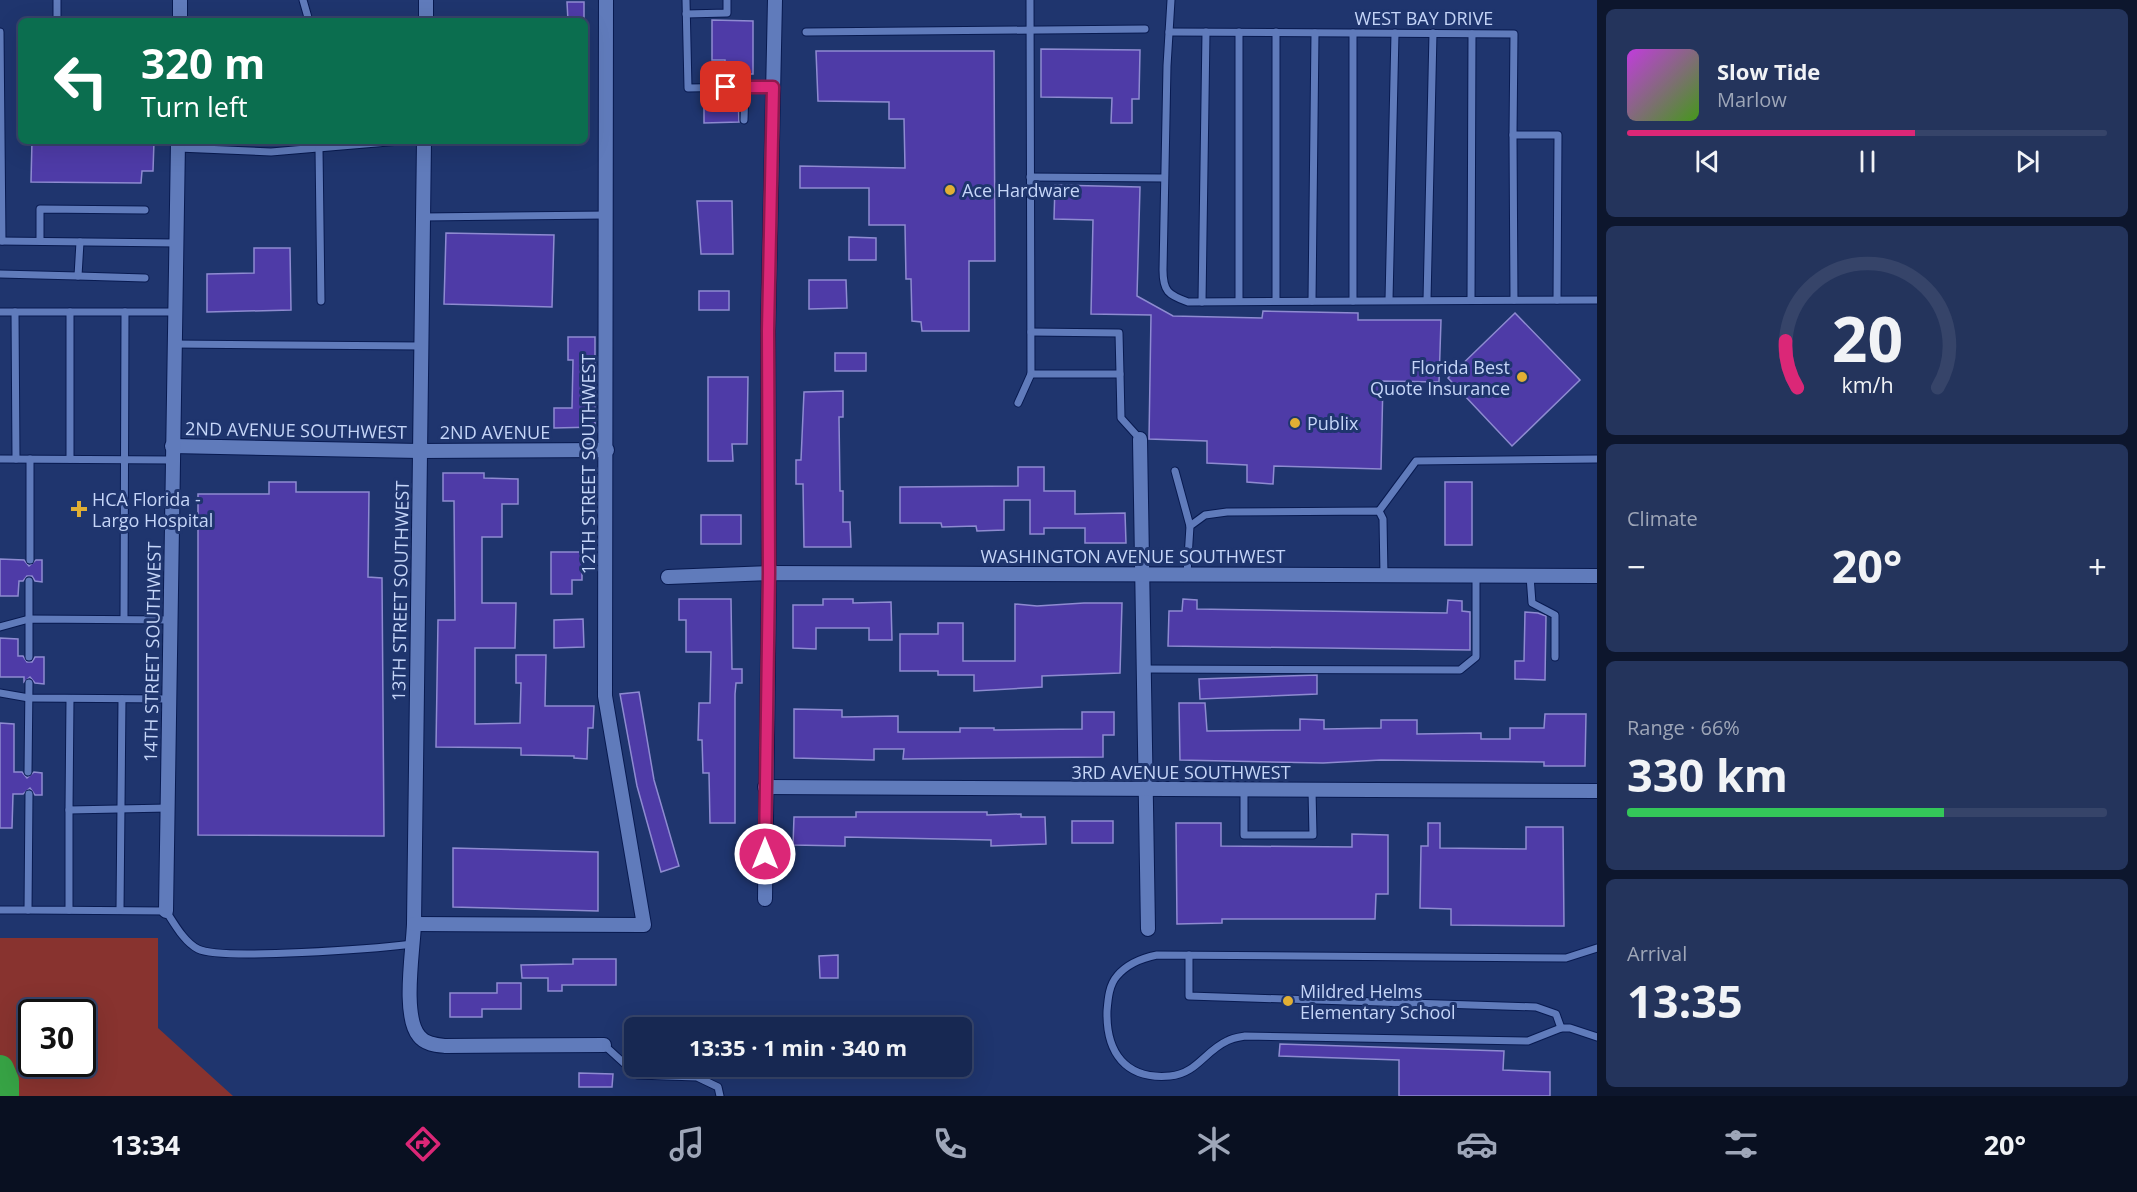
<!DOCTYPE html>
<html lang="en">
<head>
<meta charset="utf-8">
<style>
  body { margin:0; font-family:"Open Sans",sans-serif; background:#24345c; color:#f1f3f6; height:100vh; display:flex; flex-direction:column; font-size:22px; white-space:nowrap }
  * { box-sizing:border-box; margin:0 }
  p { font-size:20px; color:#9ea6b8 }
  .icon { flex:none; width:33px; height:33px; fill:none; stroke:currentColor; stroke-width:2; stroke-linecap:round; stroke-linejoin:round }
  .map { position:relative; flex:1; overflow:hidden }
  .panel { display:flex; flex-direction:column; gap:9px; padding:9px; background:#0d162d; width:540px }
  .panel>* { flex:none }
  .banner { position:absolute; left:18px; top:18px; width:570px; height:126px; border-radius:9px; box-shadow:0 6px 24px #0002,0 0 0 2px #364469; background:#0b6e4f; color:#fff; overflow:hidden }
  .speed { position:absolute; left:18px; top:999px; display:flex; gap:12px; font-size:30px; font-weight:700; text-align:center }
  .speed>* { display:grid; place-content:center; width:78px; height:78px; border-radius:50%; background:#172852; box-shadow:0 6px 24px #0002,0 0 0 2px #364469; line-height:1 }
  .speed .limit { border:3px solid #111; border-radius:9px; background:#fff; color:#111 }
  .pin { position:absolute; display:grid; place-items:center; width:51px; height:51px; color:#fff; margin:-26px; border-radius:12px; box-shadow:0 3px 9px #0006 }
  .me { position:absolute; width:66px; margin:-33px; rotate:0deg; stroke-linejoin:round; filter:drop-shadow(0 0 4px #0008) }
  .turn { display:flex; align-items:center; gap:21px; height:126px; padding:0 24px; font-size:27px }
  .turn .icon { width:78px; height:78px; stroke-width:2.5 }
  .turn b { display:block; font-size:42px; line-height:51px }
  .big { font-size:45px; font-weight:700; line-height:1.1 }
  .panel .tile { flex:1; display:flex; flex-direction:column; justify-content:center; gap:9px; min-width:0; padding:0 21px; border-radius:9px; background:#24345c }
  .panel .dial { align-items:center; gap:0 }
  .dial svg { height:156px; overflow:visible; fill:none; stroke:#364469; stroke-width:7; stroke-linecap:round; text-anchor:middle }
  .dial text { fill:#f1f3f6; stroke:none }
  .song { display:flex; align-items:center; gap:18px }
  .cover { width:72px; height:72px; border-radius:9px; background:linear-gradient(135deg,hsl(290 70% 55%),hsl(100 70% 35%)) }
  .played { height:6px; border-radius:3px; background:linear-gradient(90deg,#db2777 60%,#364469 60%) }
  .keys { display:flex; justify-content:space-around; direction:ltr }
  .heat { display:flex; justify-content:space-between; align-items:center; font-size:33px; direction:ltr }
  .charge { height:9px; border-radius:4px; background:linear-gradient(90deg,#34c759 66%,#364469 0) }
  .trip { position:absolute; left:624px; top:1017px; width:348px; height:60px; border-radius:9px; background:#172852; box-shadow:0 6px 24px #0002,0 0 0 2px #364469; font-weight:700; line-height:60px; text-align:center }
  .tab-bar { display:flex; height:96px; justify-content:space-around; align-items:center; background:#091021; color:#9ea6b8 }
  .tab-bar .icon { width:42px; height:42px }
  .tab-bar .on { color:#db2777 }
  .tab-bar b { font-size:27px; color:#f1f3f6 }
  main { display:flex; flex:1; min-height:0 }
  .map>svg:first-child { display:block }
  .green { fill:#88332f; fill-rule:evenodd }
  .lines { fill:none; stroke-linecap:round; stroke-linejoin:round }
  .river { stroke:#37a345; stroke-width:28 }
  .building { fill:#4e3ba7; stroke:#8e8bd1; stroke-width:1.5 }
  .lane-casing { stroke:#081a50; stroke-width:9 }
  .street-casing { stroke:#081a50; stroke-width:16 }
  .lane { stroke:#607bbb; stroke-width:7 }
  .street { stroke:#607bbb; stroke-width:14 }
  .route-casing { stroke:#8e194d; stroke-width:15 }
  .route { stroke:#db2777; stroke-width:10 }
  .poi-dot { fill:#e1af34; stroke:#1f356e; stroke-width:2 }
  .labels { text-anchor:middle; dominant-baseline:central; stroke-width:6; stroke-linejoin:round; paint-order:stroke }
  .street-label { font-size:18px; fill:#c5d5f8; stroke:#1f356e }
  .poi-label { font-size:18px; fill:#c5d5f8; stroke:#1f356e; text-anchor:start }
</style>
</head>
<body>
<main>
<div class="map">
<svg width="1597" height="1096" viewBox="0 0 1597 1096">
  <rect width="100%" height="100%" fill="#1f356e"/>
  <path class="green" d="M 0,938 L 158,938 L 158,1028 L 233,1096 L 0,1096 ZM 32,1012 L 82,1012 L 82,1064 L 32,1064 Z"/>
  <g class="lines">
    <path class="river" d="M 0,1069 L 5,1081 L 5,1096"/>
  </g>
  <g class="building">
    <path d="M 567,2 L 584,2 L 584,21 L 568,21 Z"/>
    <path d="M 712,20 L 753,21 L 753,74 L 725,74 L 725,60 L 712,60 Z"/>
    <path d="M 1041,49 L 1140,50 L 1139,99 L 1132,99 L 1132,123 L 1111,123 L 1112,98 L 1041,97 Z"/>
    <path d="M 816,51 L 994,51 L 995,261 L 969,261 L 969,331 L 922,331 L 921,322 L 912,321 L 911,279 L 906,279 L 905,225 L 869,225 L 869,188 L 800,188 L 800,166 L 905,168 L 904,119 L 889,119 L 889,102 L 818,101 Z"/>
    <path d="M 738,97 L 739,122 L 704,123 L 704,98 Z"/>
    <path d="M 32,141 L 154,141 L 153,171 L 142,171 L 141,183 L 31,182 Z"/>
    <path d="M 1055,185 L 1140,187 L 1137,296 L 1173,316 L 1262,318 L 1263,311 L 1358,313 L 1358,320 L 1441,320 L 1439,382 L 1383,381 L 1381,469 L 1274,466 L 1273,484 L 1247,482 L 1247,465 L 1207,463 L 1207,441 L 1149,439 L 1151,315 L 1091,314 L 1093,220 L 1054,219 Z"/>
    <path d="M 697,201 L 732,201 L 733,254 L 701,254 Z"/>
    <path d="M 446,233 L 554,235 L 552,307 L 444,304 Z"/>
    <path d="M 849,237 L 876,238 L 876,260 L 849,260 Z"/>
    <path d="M 254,248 L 290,248 L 291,310 L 207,312 L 207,274 L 254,273 Z"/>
    <path d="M 809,280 L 846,280 L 847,308 L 809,309 Z"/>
    <rect x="699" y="291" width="30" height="19"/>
    <path d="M 1515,313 L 1580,380 L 1512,446 L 1448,378 Z"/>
    <path d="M 568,337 L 595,337 L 595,427 L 554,428 L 554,408 L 572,408 L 573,360 L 568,360 Z"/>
    <rect x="835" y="353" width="31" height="18"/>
    <path d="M 708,377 L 748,377 L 747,444 L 732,444 L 733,461 L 708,461 Z"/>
    <path d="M 843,391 L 843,417 L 839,417 L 840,491 L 843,491 L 843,522 L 850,522 L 851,547 L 804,547 L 803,484 L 796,484 L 796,460 L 801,460 L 804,392 Z"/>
    <path d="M 1018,467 L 1044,467 L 1044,491 L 1075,491 L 1075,514 L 1125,513 L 1126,543 L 1085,543 L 1085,528 L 1044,528 L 1044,534 L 1030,534 L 1030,500 L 1004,500 L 1004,530 L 977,531 L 976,526 L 942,527 L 941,523 L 900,523 L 900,487 L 1018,486 Z"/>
    <path d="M 443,473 L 484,473 L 484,478 L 518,479 L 518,504 L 502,504 L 502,537 L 482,537 L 482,603 L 516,603 L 515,648 L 475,648 L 475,724 L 520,723 L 521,683 L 516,683 L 516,655 L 546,655 L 545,706 L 594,706 L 593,728 L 588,728 L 587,759 L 574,758 L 574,756 L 521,755 L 521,748 L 436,747 L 438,620 L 455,620 L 454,501 L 443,501 Z"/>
    <path d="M 269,482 L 296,482 L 296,492 L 369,492 L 368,577 L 382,578 L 384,836 L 198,835 L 198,494 L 269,494 Z"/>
    <rect x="1445" y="482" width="27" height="63"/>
    <rect x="701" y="515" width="40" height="29"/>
    <path d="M 551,552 L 582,552 L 582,580 L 572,580 L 572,594 L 551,594 Z"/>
    <path d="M 0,559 L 24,560 L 29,566 L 36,560 L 42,560 L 42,582 L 35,581 L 32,576 L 27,576 L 23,581 L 19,581 L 18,596 L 0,596 Z"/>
    <path d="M 679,599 L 731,599 L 732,669 L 742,669 L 742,683 L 736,683 L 735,694 L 735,823 L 710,823 L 709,773 L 703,773 L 702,740 L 698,740 L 699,703 L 710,703 L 711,652 L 686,652 L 686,620 L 679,620 Z"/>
    <path d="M 823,599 L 853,599 L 853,603 L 891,602 L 892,640 L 869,640 L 869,628 L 816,628 L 816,649 L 793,648 L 793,605 L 823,605 Z"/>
    <path d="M 1183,599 L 1197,600 L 1197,609 L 1447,613 L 1448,600 L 1462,601 L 1462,611 L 1470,612 L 1470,650 L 1168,646 L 1169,611 L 1182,611 Z"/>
    <path d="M 1084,603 L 1122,603 L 1120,673 L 1042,676 L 1042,687 L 974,691 L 974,675 L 938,675 L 938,671 L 900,671 L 900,634 L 938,634 L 938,623 L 963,623 L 963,661 L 1015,661 L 1015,604 L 1037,606 Z"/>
    <path d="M 1525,612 L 1538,613 L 1546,616 L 1545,680 L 1515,679 L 1515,661 L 1524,661 Z"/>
    <path d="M 583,619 L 584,647 L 554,648 L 554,620 Z"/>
    <path d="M 0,638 L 18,639 L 18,656 L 23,656 L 27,662 L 32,662 L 35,657 L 44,657 L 44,684 L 35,683 L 30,677 L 24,682 L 24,677 L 0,677 Z"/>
    <path d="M 1317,675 L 1317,694 L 1200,699 L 1199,679 Z"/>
    <path d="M 639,692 L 654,780 L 679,866 L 661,872 L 637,786 L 620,694 Z"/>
    <path d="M 1179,703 L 1205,703 L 1207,731 L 1300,730 L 1300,719 L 1324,720 L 1324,729 L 1381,728 L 1381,720 L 1417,720 L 1417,734 L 1481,733 L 1481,739 L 1510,739 L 1510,728 L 1544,728 L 1545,714 L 1586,714 L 1585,766 L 1544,766 L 1544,762 L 1381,760 L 1323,763 L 1180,760 Z"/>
    <path d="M 794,709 L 842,710 L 842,717 L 898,716 L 898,732 L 960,732 L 960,728 L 994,728 L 994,730 L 1082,729 L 1082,712 L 1114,712 L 1114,735 L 1103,735 L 1103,757 L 903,759 L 904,749 L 874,749 L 874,760 L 794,758 Z"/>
    <path d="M 0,723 L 14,724 L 14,772 L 22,772 L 27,778 L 34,772 L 42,773 L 42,795 L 35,795 L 30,788 L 23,794 L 13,794 L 12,828 L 0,828 Z"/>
    <path d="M 856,812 L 987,812 L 987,815 L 1021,814 L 1021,817 L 1045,817 L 1046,844 L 991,846 L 991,840 L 845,837 L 845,846 L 793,845 L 794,817 L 856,817 Z"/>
    <rect x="1072" y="821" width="41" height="22"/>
    <path d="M 1176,823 L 1221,823 L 1221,846 L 1352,847 L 1352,834 L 1388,835 L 1388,894 L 1376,894 L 1375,919 L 1222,919 L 1222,923 L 1177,924 Z"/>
    <path d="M 1428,823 L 1440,823 L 1440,848 L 1526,849 L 1526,827 L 1563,827 L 1564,926 L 1451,925 L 1451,909 L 1420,908 L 1421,846 L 1428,846 Z"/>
    <path d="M 453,848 L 598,852 L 598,911 L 453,907 Z"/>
    <path d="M 838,955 L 838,978 L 820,978 L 819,956 Z"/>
    <path d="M 573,959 L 616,959 L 616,985 L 562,985 L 562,991 L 548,991 L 548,978 L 522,978 L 521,965 L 573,964 Z"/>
    <path d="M 497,983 L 521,983 L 521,1009 L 482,1009 L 482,1017 L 450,1017 L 450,993 L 497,993 Z"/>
    <path d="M 1280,1044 L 1504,1051 L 1503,1070 L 1550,1072 L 1550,1096 L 1399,1096 L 1399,1060 L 1279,1056 Z"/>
    <path d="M 579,1073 L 613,1074 L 612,1087 L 579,1087 Z"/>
  </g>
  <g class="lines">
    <g class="lane-casing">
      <g id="lane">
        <path d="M 57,0 L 57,21"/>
        <path d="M 303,0 L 309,21"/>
        <path d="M 686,0 L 688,88 L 745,87 L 744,120"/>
        <path d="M 1030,0 L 1031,374 L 1120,374 L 1121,418 L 1140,439"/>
        <path d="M 1171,0 L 1167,66 L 1163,270 C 1163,291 1168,295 1188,302 L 1597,300"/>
        <path d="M 686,14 L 727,13 L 727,0"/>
        <path d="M 0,32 L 2,241"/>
        <path d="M 806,32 L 1145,29"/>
        <path d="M 1169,32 L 1514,34 L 1513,135 L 1558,135 L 1557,300"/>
        <path d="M 1239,32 L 1239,301"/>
        <path d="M 1276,32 L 1276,301"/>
        <path d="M 1353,33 L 1353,301"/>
        <path d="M 745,87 L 773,87"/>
        <path d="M 1513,135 L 1514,300"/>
        <path d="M 178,148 L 271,152 L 400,141"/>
        <path d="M 319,149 L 321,301"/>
        <path d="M 1030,177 L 1164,178"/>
        <path d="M 423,217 L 606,215"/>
        <path d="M 0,241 L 176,243"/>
        <path d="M 40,241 L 40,209 L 145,210"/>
        <path d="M 0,274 L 78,276 L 80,242"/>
        <path d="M 78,276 L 145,278"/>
        <path d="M 1389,300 L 1395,33"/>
        <path d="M 1427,300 L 1433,33"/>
        <path d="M 1471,300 L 1472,34"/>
        <path d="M 1312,301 L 1315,33"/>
        <path d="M 1202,302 L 1206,32"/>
        <path d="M 0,312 L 174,312"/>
        <path d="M 15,312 L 16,459"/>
        <path d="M 70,312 L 70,459"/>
        <path d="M 1031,332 L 1119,333 L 1120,374"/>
        <path d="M 174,344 L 421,346"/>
        <path d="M 1018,403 L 1031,374"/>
        <path d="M 0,459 L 171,460"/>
        <path d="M 30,459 L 30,560"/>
        <path d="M 1175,471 L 1190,526"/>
        <path d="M 1379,511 L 1416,461 L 1597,459"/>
        <path d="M 1187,574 L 1190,526 L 1205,515 L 1227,512 L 1379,511 L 1383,519 L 1384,575"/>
        <path d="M 1530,576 L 1532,603 L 1555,615 L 1555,657"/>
        <path d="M 29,581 L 29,657"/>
        <path d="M 124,619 L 125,312"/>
        <path d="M 0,627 L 29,619 L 171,620"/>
        <path d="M 1144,669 L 1460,670 L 1476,657 L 1476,575"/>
        <path d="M 0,693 L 29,698 L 170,699"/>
        <path d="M 70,699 L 69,810 L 168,808"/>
        <path d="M 28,772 L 29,683"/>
        <path d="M 1244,790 L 1244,835 L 1313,835 L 1312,790"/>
        <path d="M 29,794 L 28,910 L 166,911 C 174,923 184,942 198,949 C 221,961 380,948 413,944"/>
        <path d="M 69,810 L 69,910"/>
        <path d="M 0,910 L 28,910"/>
        <path d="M 120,910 L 122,699"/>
        <path d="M 1597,948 L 1566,958 L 1157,955 C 1142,958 1127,964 1117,976 C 1109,985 1108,999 1107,1011 C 1106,1052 1125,1080 1170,1076 C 1196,1074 1205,1051 1227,1041 C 1232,1038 1239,1037 1245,1036 L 1528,1041 L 1561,1028 L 1570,1028 L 1597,1037"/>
        <path d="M 1189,955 L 1189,996 L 1536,1007 L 1556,1014 L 1561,1028"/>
        <path d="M 604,1045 L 637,1075 L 697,1077 L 718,1087 L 720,1096"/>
      </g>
    </g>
    <g class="street-casing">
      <g id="street">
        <path d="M 180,21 L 180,0"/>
        <path d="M 426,21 L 426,0"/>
        <path d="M 424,141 L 414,924 C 413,951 402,1016 419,1036 C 425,1044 436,1045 445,1046 L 604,1045"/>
        <path d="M 1140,439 L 1148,929"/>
        <path d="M 172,446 L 419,451 L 607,450"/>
        <path d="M 668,577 L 769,573 L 1597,576"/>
        <path d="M 765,787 L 1597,791"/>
        <path d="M 765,899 L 769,573 L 768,331 L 775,0"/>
        <path d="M 166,911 L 178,141"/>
        <path d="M 414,924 L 644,925 L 605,696 L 606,0"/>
      </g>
    </g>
    <use href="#lane" class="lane"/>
    <use href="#street" class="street"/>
  </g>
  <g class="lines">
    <g class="route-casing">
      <path id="route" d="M 726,87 L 773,87 L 768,331 L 769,573 L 765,854"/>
    </g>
    <use href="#route" class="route"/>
  </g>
  <g class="poi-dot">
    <circle cx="950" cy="190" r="6"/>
    <circle cx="1522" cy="377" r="6"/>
    <circle cx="1295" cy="423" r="6"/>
    <path d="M76 500h6v6h6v6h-6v6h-6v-6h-6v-6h6z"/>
    <circle cx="1288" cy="1001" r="6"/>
  </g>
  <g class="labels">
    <g class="street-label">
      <text x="1424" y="18">WEST BAY DRIVE</text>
      <text transform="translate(296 430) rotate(1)">2ND AVENUE SOUTHWEST</text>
      <text x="495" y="432">2ND AVENUE</text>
      <text transform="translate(588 464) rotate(-90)">12TH STREET SOUTHWEST</text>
      <text x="1133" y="556">WASHINGTON AVENUE SOUTHWEST</text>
      <text transform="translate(400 591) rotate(-89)">13TH STREET SOUTHWEST</text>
      <text transform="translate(152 652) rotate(-89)">14TH STREET SOUTHWEST</text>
      <text x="1181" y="772">3RD AVENUE SOUTHWEST</text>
    </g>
    <g class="poi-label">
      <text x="962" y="190">Ace Hardware</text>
      <text x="1510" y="367" text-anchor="end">Florida Best<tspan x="1510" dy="21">Quote Insurance</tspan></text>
      <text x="1307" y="423">Publix</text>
      <text x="92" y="499">HCA Florida -<tspan x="92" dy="21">Largo Hospital</tspan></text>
      <text x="1300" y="991">Mildred Helms<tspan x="1300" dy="21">Elementary School</tspan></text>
    </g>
  </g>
</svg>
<div class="speed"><div class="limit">30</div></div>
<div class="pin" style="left:726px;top:87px;background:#d93025"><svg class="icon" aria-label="arrive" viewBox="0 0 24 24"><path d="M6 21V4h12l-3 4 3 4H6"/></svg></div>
<svg class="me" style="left:765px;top:854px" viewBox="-20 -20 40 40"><circle r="17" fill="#db2777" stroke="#fff" stroke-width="3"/><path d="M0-11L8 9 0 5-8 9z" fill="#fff"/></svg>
<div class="trip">13:35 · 1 min · 340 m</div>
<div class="banner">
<div class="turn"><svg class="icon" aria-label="left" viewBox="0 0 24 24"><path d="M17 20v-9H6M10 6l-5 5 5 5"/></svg><div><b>320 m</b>Turn left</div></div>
</div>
</div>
<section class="panel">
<div class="tile">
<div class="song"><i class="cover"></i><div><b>Slow Tide</b><p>Marlow</p></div></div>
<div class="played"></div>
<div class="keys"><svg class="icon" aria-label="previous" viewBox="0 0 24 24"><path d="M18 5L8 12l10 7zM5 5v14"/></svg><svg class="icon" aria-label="pause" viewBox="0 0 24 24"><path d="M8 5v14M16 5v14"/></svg><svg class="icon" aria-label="next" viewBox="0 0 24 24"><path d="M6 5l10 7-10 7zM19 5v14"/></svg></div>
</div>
<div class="tile dial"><svg viewBox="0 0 100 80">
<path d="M14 69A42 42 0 1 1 86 69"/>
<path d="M14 69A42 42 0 0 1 8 45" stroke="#db2777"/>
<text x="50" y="56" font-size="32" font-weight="700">20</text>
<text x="50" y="72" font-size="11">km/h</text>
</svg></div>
<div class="tile"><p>Climate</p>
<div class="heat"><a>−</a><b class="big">20°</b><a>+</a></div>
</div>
<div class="tile"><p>Range · 66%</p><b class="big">330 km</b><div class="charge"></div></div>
<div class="tile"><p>Arrival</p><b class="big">13:35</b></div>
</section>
</main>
<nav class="tab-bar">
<b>13:34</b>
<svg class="icon on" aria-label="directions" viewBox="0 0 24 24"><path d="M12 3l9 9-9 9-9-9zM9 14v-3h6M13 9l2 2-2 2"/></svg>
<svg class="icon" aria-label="music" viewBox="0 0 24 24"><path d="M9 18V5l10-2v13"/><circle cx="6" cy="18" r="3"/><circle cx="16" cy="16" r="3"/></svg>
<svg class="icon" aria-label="phone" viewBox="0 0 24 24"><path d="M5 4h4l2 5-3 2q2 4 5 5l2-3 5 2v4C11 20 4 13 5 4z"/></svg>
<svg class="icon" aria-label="climate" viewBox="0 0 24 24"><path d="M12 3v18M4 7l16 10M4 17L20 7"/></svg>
<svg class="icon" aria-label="car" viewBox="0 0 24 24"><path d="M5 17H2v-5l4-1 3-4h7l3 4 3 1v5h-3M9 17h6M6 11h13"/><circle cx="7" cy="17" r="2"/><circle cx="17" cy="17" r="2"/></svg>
<svg class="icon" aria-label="filters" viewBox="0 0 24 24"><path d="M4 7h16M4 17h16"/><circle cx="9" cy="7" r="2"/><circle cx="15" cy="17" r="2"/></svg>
<b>20°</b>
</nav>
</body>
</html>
